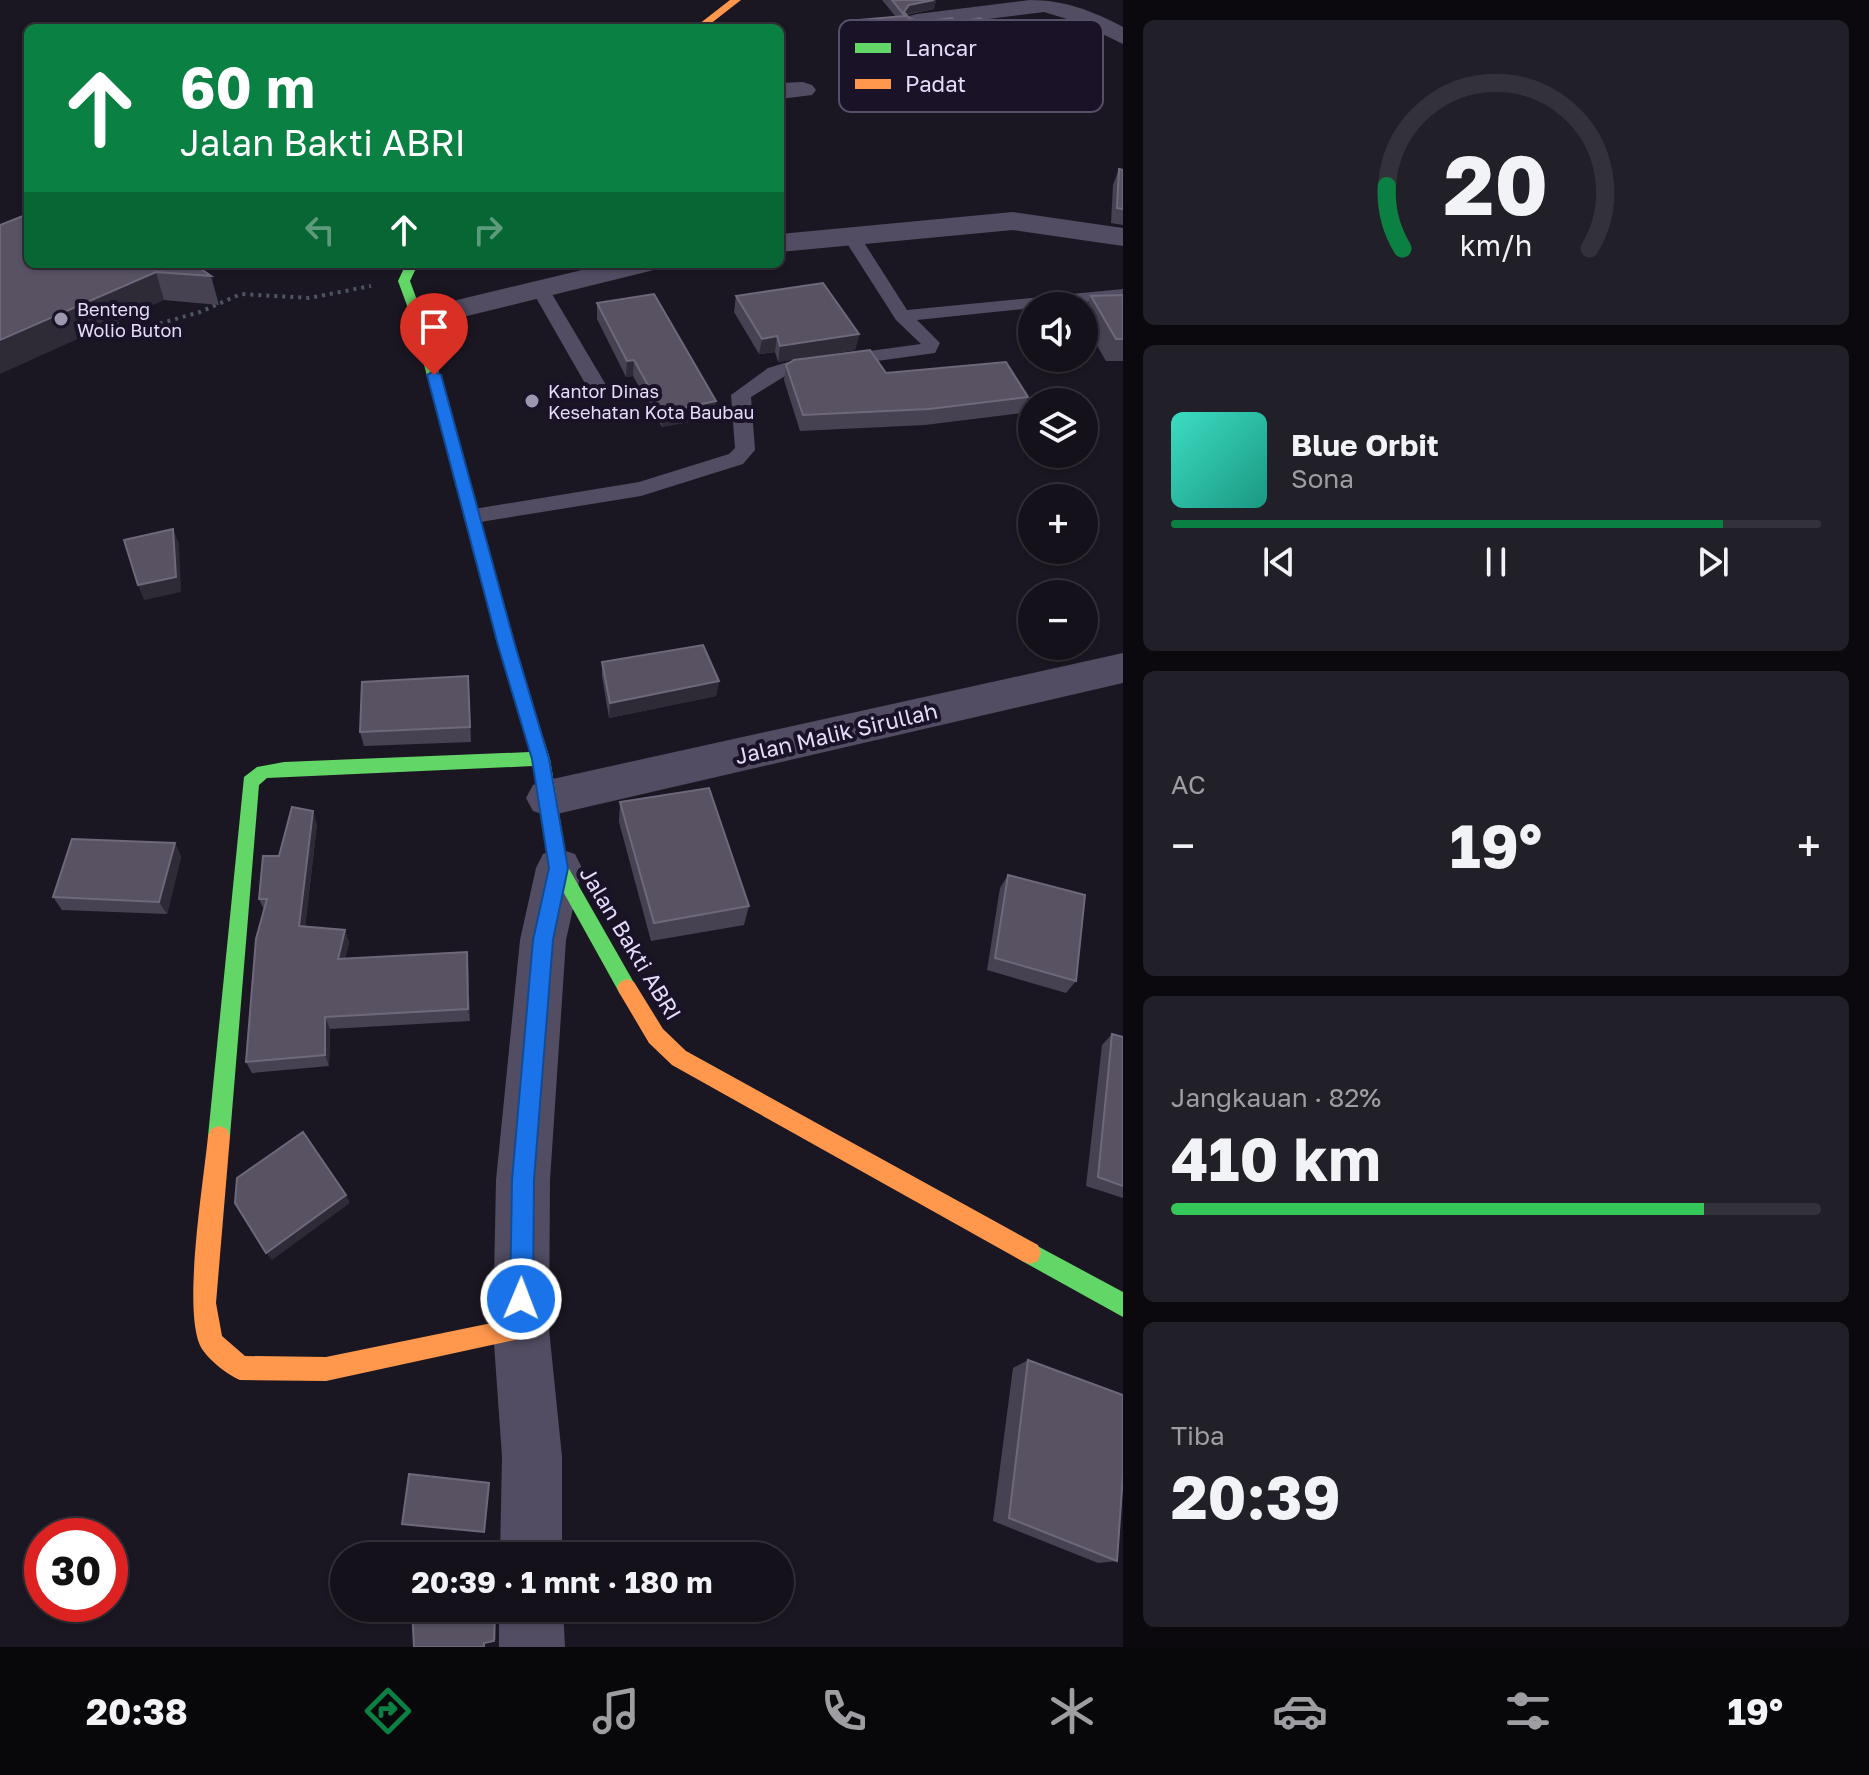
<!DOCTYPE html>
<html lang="id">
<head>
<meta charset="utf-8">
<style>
  body { margin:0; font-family:"Golos Text",sans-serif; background:#211f27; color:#f1f3f6; height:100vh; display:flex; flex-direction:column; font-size:30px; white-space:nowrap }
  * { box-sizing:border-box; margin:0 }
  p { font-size:26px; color:#9d9da2 }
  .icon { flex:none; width:44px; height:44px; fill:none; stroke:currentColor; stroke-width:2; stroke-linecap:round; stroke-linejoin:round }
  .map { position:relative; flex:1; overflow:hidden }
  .drawer { display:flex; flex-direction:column; gap:20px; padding:20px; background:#0b090e; width:746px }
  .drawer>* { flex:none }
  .top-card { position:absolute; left:24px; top:24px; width:760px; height:244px; border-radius:12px; box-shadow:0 2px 6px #0004,0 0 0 2px #333139; background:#0b8043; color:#fff; overflow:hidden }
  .fabs { position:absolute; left:1018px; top:292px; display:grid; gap:16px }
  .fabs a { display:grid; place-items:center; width:80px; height:80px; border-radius:50%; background:#14111a; box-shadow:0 2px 6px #0004,0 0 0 2px #333139; font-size:40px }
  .speed { position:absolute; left:24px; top:1518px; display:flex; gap:16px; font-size:40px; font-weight:700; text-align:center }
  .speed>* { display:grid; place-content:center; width:104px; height:104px; border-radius:50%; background:#14111a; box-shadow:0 2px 6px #0004,0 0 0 2px #333139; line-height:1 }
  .speed .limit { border:12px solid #d22; background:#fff; color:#111 }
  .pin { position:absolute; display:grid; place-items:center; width:68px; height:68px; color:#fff; margin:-82px -34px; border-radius:50% 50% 50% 0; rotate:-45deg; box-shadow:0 0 8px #0007 }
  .pin .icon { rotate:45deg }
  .me { position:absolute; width:88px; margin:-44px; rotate:1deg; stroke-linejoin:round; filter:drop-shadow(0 0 6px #0008) }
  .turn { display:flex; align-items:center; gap:28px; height:168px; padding:0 24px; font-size:36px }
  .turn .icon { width:104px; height:104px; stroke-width:2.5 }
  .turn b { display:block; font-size:56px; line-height:68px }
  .lanes { display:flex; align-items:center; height:76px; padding:0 24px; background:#0003; justify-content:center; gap:40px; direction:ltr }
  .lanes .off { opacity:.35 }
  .big { font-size:60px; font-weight:700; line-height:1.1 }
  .drawer .widget { flex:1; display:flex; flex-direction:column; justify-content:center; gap:12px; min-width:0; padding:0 28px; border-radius:12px; background:#211f27 }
  .drawer .dial { align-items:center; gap:0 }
  .dial svg { height:208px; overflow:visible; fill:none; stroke:#333139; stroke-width:7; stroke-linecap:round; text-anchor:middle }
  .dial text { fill:#f1f3f6; stroke:none }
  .song { display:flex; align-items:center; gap:24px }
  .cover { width:96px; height:96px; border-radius:12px; background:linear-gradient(135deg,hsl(170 70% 55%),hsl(170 70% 35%)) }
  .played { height:8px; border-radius:4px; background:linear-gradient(90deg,#0b8043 85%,#333139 85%) }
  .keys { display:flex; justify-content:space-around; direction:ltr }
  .heat { display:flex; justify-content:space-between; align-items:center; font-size:44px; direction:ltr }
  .charge { height:12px; border-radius:6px; background:linear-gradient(90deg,#34c759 82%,#333139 0) }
  .trip { position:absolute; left:330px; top:1542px; width:464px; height:80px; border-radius:40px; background:#14111a; box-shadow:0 2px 6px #0004,0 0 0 2px #333139; font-weight:700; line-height:80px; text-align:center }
  .tabs { display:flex; height:128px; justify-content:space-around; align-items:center; background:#08070a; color:#9d9da2 }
  .tabs .icon { width:56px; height:56px }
  .tabs .on { color:#0b8043 }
  .tabs b { font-size:36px; color:#f1f3f6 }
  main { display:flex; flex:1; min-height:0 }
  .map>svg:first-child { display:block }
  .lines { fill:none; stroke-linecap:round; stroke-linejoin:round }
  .path { stroke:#4d5463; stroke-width:4; stroke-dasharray:3 5; stroke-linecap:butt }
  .lane { fill:#524d62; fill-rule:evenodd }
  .street { fill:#524d62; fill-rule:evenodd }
  .fast { fill:#63d668; fill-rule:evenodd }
  .slow { fill:#ff974d; fill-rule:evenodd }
  .wall { fill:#474251 }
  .shaded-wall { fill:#2e2a36 }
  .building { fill:#585263; stroke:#6e687b; stroke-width:2 }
  .route { fill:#1a73e8; stroke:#114b97; stroke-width:2 }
  .poi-dot { fill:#9e97b0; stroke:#1a1227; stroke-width:3 }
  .labels { text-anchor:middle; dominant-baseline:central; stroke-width:8; stroke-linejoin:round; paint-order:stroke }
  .far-poi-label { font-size:18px; fill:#e5dcfc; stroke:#1a1227; text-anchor:start }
  .street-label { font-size:22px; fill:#e5dcfc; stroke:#1a1227 }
  .key { fill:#1a1227; stroke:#574f67; stroke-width:2 }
  .key-label { font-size:22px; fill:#e5dcfc }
</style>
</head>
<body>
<main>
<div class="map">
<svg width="1123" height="1647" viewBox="0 0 1123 1647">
  <rect width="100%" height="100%" fill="#1b1722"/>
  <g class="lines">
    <path class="path" d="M 111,318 L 127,333 L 200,312 L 241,294 L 309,298 L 371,286"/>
    <g class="lane">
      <path d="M 850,229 L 856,230 L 907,310 L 1123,289 L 1123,299 L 1032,306 L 1032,308 L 917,320 L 940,343 L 935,353 L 790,373 L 751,397 L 755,450 L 743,464 L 641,496 L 474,523 L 466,521 L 463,516 L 466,511 L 474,509 L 639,482 L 729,454 L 735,448 L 731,395 L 768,368 L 788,362 L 921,344 L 896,320 L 841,234 Z"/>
      <path d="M 540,284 L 549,289 L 606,385 L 603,389 L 589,389 L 586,385 L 531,289 Z"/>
    </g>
    <g class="street">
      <path d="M 1030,0 C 1064,0 1093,11 1123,27 L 1123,44 L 1080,23 L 1044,12 L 917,28 L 909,26 L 905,21 L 909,16 L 917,14 Z"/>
      <path d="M 803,82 L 812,85 L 816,90 L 812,95 L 780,99 L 780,83 Z"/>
      <path d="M 1013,212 L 1123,228 L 1123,246 L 1013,230 L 780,252 L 780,234 Z"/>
      <path d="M 607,264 L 659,264 L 654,270 L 418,328 L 407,326 L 402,319 L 407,312 Z"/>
      <path d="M 1123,653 L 1123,683 L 548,816 L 533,811 L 526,798 L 533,785 L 548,780 Z"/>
      <path d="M 559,849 L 575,854 L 582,868 L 566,940 L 550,1180 L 549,1329 L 562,1457 L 562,1556 L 500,1556 L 502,1457 L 493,1329 L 496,1180 L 520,940 L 536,868 L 543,854 Z"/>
      <path d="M 499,1608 L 563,1608 L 565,1647 L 499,1647 Z"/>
    </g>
    <g class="fast">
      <path d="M 406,264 L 418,264 L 410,281 L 424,319 L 514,645 L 550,759 L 568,867 L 637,988 L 634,994 L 627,997 L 620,994 L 550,868 L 533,766 L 267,778 L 259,785 L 230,1136 L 227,1143 L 219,1146 L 211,1143 L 208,1136 L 244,777 L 257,767 L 284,762 L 530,752 L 498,645 L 412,319 L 398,281 Z"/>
      <path d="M 1030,1242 L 1123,1292 L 1123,1317 L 1022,1261 L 1019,1253 L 1022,1245 Z"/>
    </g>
    <g class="slow">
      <path d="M 730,0 L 741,0 L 705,28 L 694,28 Z"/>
      <path d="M 627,979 L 634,982 L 663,1029 L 686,1051 L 1038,1245 L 1041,1253 L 1038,1261 L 1030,1264 L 1022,1261 L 672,1065 L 649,1043 L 620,994 L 617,988 L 620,982 Z"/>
      <path d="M 219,1126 L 227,1129 L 230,1136 L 216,1303 L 222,1336 L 245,1356 L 326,1357 L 521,1317 L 529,1321 L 533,1329 L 529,1337 L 326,1381 L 240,1380 C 228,1375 210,1361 202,1349 C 181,1316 204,1179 208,1136 L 211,1129 Z"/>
    </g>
  </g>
  <g class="wall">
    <path d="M 882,0 L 936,0 L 934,9 L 906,15 L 909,18 L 920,22 L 956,23 L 1036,59 L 1033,68 L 988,80 L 958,59 L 875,71 L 845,31 L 846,21 L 896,17 Z"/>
    <path d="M 1119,169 L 1123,170 L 1123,225 L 1111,223 L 1113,185 Z"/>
    <path d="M 0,225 L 194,264 L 211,276 L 219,305 L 164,300 Z"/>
    <path d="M 1123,295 L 1123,361 L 1106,361 L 1084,323 L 1084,314 L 1091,296 Z"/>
    <path d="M 736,296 L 859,334 L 855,350 L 778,362 L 775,352 L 759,354 L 734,312 Z"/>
    <path d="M 597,303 L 716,401 L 714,417 L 662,427 L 633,376 L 626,377 L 597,319 Z"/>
    <path d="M 786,365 L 886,373 L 1028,397 L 1022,413 L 925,425 L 800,431 L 784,380 Z"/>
    <path d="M 602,662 L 719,681 L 716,696 L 609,718 L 602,676 Z"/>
    <path d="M 469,691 L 471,742 L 364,746 L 360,732 Z"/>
    <path d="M 620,802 L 749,906 L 744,925 L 651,941 L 619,822 Z"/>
    <path d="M 317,824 L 305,927 L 345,930 L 349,943 L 345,959 L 467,952 L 468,964 L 470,1021 L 330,1029 L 329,1066 L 252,1073 L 246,1062 L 264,910 L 259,899 L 279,856 Z"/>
    <path d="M 175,843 L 181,857 L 167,914 L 62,910 L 53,897 Z"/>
    <path d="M 1008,875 L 1076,981 L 1066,993 L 987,970 L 1000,888 Z"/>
    <path d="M 1112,1034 L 1123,1037 L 1123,1198 L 1086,1186 L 1102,1045 Z"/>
    <path d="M 1028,1360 L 1117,1561 L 1098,1563 L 993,1521 L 1013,1368 Z"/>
  </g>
  <g class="shaded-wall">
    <path d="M 936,0 L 934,9 L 907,14 L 905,16 L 904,12 L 909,5 Z"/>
    <path d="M 960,50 L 958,59 L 875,71 L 877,62 Z"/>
    <path d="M 1036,59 L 1033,68 L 988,80 L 991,70 Z"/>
    <path d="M 156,272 L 164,300 L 0,374 L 0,340 Z"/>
    <path d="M 859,334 L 855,350 L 778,362 L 780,346 Z"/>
    <path d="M 777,336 L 775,352 L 759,354 L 762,339 Z"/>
    <path d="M 634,360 L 633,376 L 626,377 L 627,361 Z"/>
    <path d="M 716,401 L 714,417 L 662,427 L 663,412 Z"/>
    <path d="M 173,529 L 179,544 L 181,592 L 144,600 L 138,585 Z"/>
    <path d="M 719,681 L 716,696 L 609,718 L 610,703 Z"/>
    <path d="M 313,811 L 317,824 L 304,938 L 299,926 Z"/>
    <path d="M 175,843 L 181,857 L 167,914 L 159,902 Z"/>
    <path d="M 345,930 L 349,943 L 342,971 L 338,959 Z"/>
    <path d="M 467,952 L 468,964 L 470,1021 L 468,1009 Z"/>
    <path d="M 325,1017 L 330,1029 L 329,1066 L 325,1055 Z"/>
    <path d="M 346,1195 L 350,1203 L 272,1260 L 266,1253 Z"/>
    <path d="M 489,1483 L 490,1484 L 485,1533 L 484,1532 Z"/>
    <path d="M 494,1608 L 496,1608 L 496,1640 L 494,1641 Z"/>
  </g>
  <g class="building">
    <path d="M 892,0 L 934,0 L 909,5 L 904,12 L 909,18 L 920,22 L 952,18 L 956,23 L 980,18 L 1036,59 L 991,70 L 960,50 L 877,62 L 846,21 L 905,16 Z"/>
    <path d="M 1119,169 L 1123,170 L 1123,209 L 1117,208 Z"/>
    <path d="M 28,214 L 28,264 L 194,264 L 211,276 L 156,272 L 0,340 L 0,225 Z"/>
    <path d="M 823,283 L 859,334 L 780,346 L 777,336 L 762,339 L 736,296 Z"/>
    <path d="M 654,294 L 716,401 L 663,412 L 634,360 L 627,361 L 597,303 Z"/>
    <path d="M 1123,295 L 1123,339 L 1116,339 L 1091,296 Z"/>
    <path d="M 870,350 L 886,373 L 1006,362 L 1028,397 L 929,409 L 803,415 L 786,365 L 794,360 Z"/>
    <path d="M 173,529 L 176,577 L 138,585 L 124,540 Z"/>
    <path d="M 703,645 L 719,681 L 610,703 L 602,662 Z"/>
    <path d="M 468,676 L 470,727 L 360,732 L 362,682 Z"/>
    <path d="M 709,788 L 749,906 L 654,923 L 620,802 Z"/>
    <path d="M 292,807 L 313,811 L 299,926 L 345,930 L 338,959 L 467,952 L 468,1009 L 325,1017 L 325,1055 L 246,1062 L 256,939 L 267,899 L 259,899 L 263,856 L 279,856 Z"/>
    <path d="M 72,839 L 175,843 L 159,902 L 53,897 Z"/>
    <path d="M 1008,875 L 1085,895 L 1076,981 L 995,958 Z"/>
    <path d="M 1112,1034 L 1123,1037 L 1123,1186 L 1098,1177 Z"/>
    <path d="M 303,1132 L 346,1195 L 266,1253 L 235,1203 L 237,1178 Z"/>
    <path d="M 1028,1360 L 1123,1395 L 1123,1474 L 1117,1561 L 1009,1518 Z"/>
    <path d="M 409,1474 L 489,1483 L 484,1532 L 402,1524 Z"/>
    <path d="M 412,1608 L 495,1608 L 494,1641 L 484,1643 L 484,1647 L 414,1647 Z"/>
  </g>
  <path class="route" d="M 434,371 L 441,375 L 515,645 L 549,759 L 568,868 L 553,940 L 534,1180 L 533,1299 L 529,1307 L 521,1311 L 513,1307 L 510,1299 L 512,1180 L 533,940 L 549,868 L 532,759 L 498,645 L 427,375 Z"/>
  <g class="poi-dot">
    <circle cx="61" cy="319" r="8"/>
    <circle cx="532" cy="401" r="8"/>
  </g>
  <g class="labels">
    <g class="far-poi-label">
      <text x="77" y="309">Benteng<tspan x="77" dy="21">Wolio Buton</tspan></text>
      <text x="548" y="391">Kantor Dinas<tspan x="548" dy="21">Kesehatan Kota Baubau</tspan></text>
    </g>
    <g class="street-label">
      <text transform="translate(836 733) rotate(-13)">Jalan Malik Sirullah</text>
      <text transform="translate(631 943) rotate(59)">Jalan Bakti ABRI</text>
    </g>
  </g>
  <rect x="839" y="20" width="264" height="92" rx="12" class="key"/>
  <rect x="855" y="43" width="36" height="10" fill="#63d668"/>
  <rect x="855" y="79" width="36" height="10" fill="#ff974d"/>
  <g class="key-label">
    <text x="905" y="56">Lancar</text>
    <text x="905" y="92">Padat</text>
  </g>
</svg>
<div class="fabs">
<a><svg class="icon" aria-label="sound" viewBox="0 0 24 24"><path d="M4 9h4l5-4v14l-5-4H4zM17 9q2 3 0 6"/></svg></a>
<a><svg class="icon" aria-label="layers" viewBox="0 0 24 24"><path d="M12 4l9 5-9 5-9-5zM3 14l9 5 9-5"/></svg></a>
<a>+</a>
<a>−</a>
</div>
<div class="speed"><div class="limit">30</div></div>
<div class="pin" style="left:434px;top:375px;background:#d93025"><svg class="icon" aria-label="arrive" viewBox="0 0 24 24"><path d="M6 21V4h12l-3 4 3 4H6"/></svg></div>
<svg class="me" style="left:521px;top:1299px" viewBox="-20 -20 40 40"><circle r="17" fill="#1a73e8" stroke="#fff" stroke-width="3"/><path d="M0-11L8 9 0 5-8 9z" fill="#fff"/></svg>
<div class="trip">20:39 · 1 mnt · 180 m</div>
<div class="top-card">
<div class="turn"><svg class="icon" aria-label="ahead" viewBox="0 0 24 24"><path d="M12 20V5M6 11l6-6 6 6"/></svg><div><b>60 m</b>Jalan Bakti ABRI</div></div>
<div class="lanes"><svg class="icon off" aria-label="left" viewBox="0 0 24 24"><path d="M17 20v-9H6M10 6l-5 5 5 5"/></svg><svg class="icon" aria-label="ahead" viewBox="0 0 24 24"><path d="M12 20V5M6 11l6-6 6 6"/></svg><svg class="icon off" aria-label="right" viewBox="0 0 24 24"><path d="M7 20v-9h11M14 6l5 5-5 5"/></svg></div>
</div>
</div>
<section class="drawer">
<div class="widget dial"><svg viewBox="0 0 100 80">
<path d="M14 69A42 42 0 1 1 86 69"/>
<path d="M14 69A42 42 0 0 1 8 45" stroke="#0b8043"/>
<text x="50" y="56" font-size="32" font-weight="700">20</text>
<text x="50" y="72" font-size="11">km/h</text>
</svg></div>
<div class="widget">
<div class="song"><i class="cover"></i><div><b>Blue Orbit</b><p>Sona</p></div></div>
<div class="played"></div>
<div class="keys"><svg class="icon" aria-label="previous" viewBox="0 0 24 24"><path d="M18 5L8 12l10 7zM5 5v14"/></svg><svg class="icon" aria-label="pause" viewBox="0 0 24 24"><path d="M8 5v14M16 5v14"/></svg><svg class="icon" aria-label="next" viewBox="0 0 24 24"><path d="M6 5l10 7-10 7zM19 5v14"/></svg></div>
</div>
<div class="widget"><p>AC</p>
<div class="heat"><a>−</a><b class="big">19°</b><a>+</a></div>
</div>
<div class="widget"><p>Jangkauan · 82%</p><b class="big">410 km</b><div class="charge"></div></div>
<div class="widget"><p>Tiba</p><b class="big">20:39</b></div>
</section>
</main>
<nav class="tabs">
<b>20:38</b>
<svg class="icon on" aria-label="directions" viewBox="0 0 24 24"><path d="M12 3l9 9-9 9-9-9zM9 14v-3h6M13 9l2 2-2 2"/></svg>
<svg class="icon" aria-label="music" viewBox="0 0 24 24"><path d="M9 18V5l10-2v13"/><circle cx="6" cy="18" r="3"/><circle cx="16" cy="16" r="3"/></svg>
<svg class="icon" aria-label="phone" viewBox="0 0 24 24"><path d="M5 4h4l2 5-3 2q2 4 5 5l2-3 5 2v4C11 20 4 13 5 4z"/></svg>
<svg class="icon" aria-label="climate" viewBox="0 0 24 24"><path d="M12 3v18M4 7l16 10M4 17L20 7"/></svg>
<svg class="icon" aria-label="car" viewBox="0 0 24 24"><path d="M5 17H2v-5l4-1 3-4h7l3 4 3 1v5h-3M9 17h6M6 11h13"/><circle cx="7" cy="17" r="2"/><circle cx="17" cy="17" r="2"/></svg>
<svg class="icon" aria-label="filters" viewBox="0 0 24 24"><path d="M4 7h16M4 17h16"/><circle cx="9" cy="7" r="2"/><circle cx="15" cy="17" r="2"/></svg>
<b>19°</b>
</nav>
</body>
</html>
